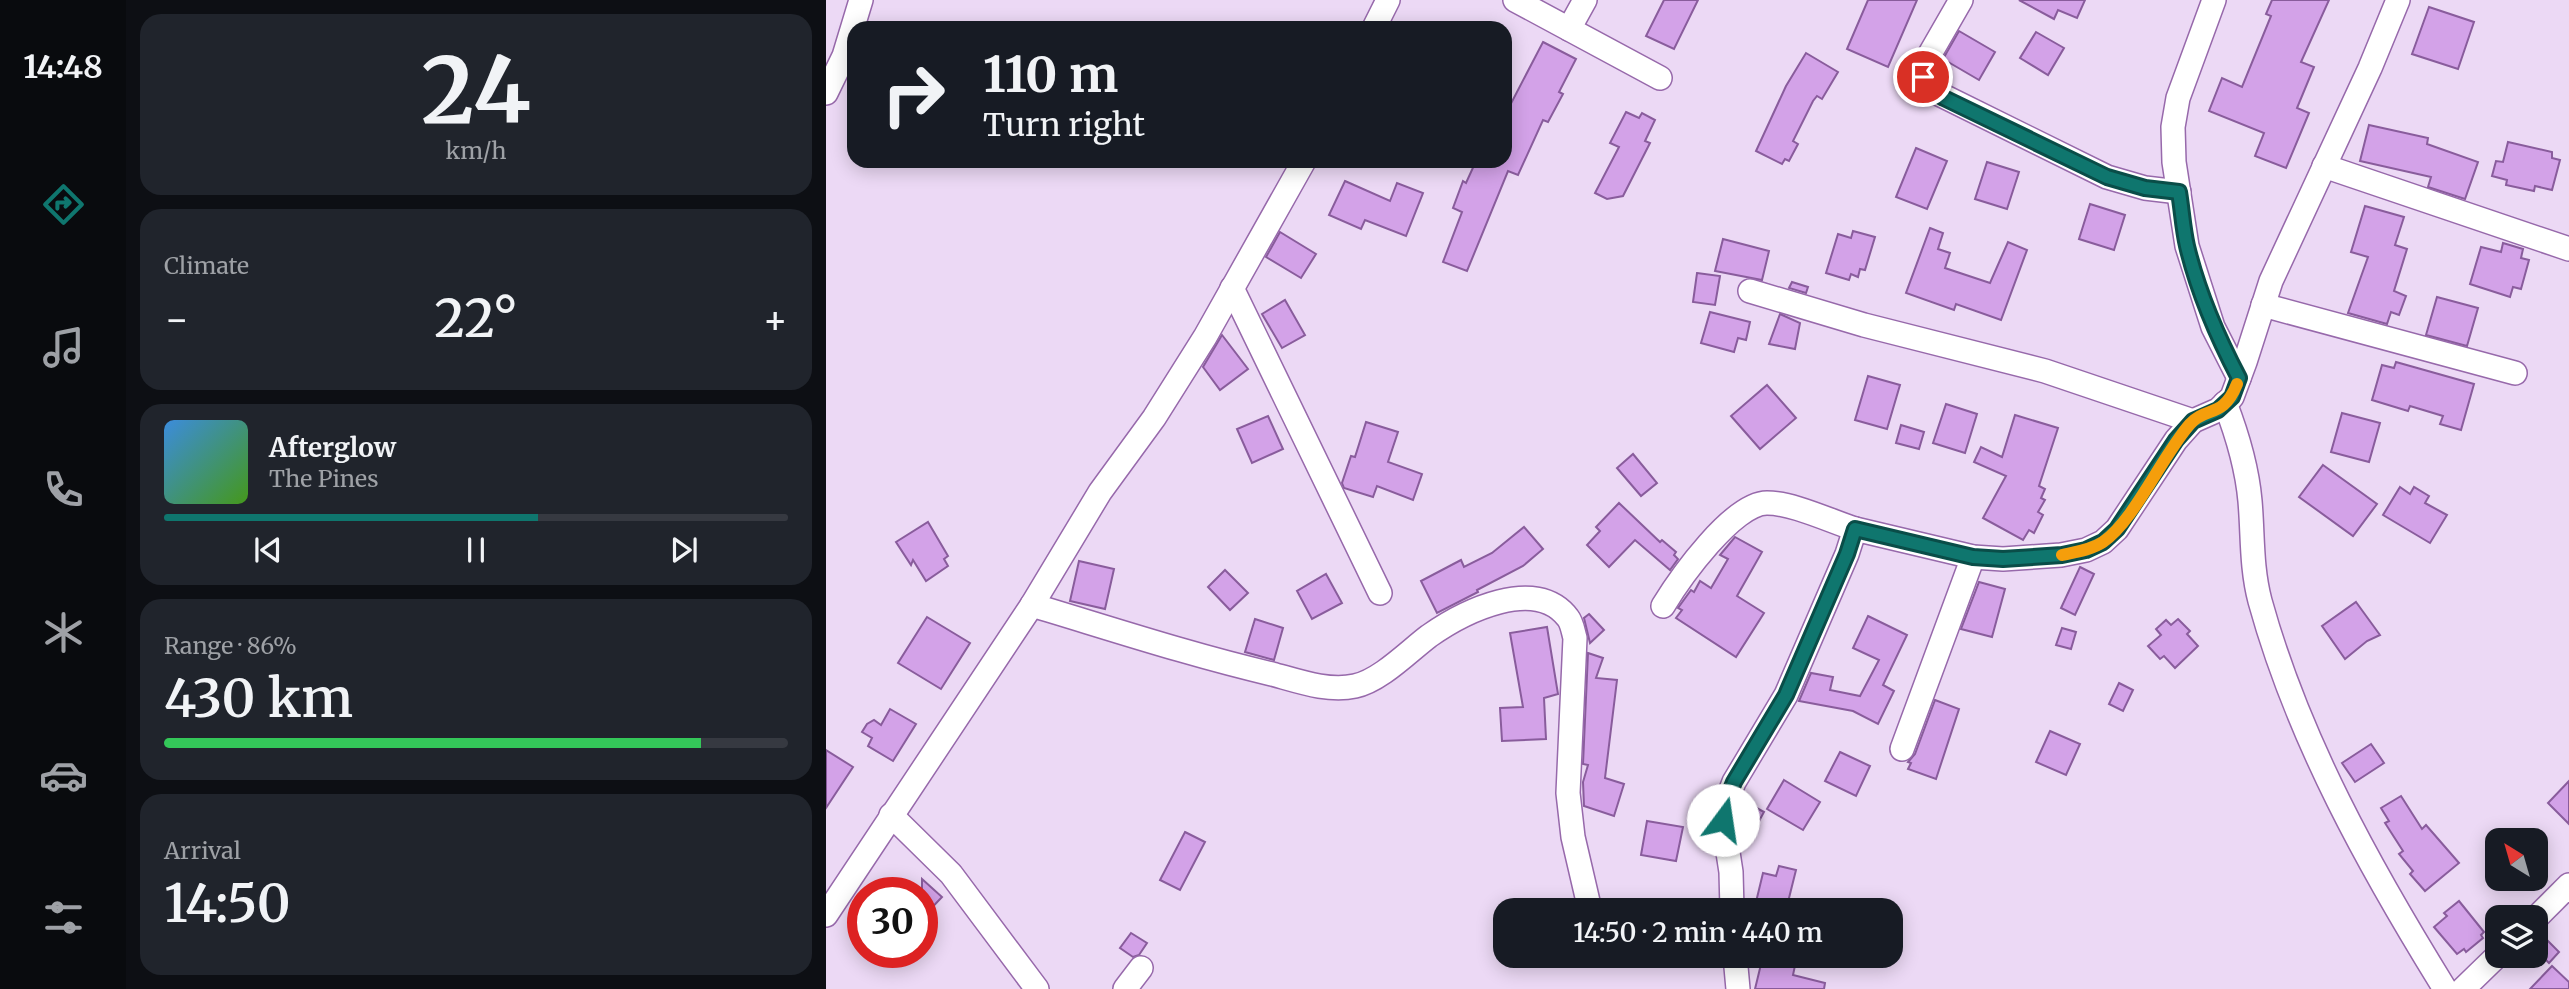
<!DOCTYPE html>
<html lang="en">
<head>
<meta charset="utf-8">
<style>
  body { margin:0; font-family:Merriweather,serif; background:#20242c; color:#f1f3f6; height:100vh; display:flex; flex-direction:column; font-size:26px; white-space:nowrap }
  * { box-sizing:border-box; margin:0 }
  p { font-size:23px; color:#9ea1a6 }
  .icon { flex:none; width:38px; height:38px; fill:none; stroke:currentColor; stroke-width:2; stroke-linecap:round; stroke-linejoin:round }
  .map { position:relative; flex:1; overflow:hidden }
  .details { display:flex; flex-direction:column; gap:14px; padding:14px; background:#0d0f14; width:700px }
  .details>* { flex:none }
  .guide { position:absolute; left:21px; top:21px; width:665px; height:147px; border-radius:21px; box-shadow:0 4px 18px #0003; background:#171b24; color:#f1f3f6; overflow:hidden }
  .needle { width:46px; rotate:323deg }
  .buttons { position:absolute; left:1659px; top:828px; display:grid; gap:14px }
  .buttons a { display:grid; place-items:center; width:63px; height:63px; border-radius:14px; background:#171b24; box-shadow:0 4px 18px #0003; font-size:35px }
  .speed { position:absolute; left:21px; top:877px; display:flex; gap:14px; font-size:35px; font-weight:700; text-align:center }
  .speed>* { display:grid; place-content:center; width:91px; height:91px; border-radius:50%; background:#171b24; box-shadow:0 4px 18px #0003; line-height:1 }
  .speed .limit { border:10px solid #d22; background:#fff; color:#111 }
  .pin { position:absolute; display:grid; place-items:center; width:60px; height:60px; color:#fff; margin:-30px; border:4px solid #fff; border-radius:50%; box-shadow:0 2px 7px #0007 }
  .me { position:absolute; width:77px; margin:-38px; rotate:14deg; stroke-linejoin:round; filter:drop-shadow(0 0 5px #0008) }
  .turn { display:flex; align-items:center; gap:24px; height:147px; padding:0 21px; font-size:32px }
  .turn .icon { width:91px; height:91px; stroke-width:2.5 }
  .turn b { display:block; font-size:49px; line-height:60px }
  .big { font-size:52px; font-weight:600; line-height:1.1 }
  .details .tile { flex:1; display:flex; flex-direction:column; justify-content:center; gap:10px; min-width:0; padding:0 24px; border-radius:21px; background:#20242c }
  .details .dial { align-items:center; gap:0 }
  .dial b { font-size:91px; line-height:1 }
  .song { display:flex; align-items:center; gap:21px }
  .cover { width:84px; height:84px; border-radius:10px; background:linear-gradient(135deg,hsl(210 70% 55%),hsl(100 70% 35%)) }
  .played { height:7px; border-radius:4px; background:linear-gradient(90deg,#0f766e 60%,#363941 60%) }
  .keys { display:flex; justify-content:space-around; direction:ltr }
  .heat { display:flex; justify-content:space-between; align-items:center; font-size:38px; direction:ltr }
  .charge { height:10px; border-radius:5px; background:linear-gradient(90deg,#34c759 86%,#363941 0) }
  .trip { position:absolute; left:667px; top:898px; width:410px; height:70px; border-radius:21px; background:#171b24; box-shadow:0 4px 18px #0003; font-weight:600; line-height:70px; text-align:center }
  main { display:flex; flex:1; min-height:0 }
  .tab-bar { display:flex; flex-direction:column; width:126px; justify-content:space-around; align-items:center; background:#090b0e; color:#9ea1a6 }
  .tab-bar .icon { width:49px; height:49px }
  .tab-bar .on { color:#0f766e }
  .tab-bar b { font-size:32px; color:#f1f3f6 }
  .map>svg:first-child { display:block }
  .building { fill:#d3a2e8; stroke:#895c9c; stroke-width:2 }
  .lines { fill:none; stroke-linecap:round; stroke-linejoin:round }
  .minor-casing { stroke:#9769ab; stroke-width:26 }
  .minor { stroke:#fff; stroke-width:23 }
  .route-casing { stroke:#0a4d48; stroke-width:18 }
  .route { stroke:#0f766e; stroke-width:12 }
  .slow { stroke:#f59e0b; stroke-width:12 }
</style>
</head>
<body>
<main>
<nav class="tab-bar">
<b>14:48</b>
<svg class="icon on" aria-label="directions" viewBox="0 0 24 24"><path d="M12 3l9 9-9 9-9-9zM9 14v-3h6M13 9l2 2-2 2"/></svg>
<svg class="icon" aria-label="music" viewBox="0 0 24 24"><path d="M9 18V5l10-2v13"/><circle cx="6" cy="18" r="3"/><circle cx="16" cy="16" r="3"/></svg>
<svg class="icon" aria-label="phone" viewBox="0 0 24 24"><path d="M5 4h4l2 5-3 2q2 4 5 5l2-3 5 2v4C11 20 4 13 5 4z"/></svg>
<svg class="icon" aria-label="climate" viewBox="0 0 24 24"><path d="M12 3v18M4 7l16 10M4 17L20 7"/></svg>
<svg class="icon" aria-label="car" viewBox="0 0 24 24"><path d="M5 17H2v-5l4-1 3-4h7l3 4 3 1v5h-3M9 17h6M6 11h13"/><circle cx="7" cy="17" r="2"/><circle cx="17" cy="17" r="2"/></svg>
<svg class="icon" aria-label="filters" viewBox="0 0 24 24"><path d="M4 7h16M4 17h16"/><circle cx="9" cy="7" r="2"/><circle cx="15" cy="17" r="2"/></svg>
</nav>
<section class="details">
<div class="tile dial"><b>24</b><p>km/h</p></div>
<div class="tile"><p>Climate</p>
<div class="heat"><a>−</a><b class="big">22°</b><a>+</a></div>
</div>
<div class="tile">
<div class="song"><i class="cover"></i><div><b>Afterglow</b><p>The Pines</p></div></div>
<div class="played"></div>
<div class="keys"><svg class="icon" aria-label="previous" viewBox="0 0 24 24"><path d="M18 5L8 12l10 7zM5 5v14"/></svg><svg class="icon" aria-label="pause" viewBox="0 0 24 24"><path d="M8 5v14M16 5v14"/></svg><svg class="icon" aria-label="next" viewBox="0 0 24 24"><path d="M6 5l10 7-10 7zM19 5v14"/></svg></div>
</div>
<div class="tile"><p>Range · 86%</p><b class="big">430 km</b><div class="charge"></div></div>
<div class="tile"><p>Arrival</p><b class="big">14:50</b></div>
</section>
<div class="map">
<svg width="1743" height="989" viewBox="0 0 1743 989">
  <rect width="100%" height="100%" fill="#ecd9f5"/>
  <g class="building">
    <path d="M 838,0 L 872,0 L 848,49 L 820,36 Z"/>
    <path d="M 1042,0 L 1091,0 L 1062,67 L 1021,49 Z"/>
    <path d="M 1193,0 L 1259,0 L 1251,18 L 1232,10 L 1228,19 Z"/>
    <path d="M 1446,0 L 1503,0 L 1475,62 L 1488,67 L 1471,108 L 1483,113 L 1460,168 L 1429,156 L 1438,133 L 1383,111 L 1396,78 L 1416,87 L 1445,16 L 1440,14 Z"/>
    <path d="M 1603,7 L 1648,22 L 1632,69 L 1586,54 Z"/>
    <path d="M 1133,31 L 1169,52 L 1153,80 L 1117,59 Z"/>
    <path d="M 1210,32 L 1238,48 L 1222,75 L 1194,58 Z"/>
    <path d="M 717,42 L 750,59 L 733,92 L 737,94 L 722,122 L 717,120 L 692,175 L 682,171 L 641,271 L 617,262 L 636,212 L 627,208 L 637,181 L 640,183 L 650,161 L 679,161 L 679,115 Z"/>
    <path d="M 980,53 L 1012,72 L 996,99 L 991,96 L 987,101 L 967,141 L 972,144 L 963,161 L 959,159 L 956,164 L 930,151 L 960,86 Z"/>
    <path d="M 800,112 L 813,118 L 816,113 L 829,120 L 819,141 L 824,143 L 797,196 L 781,199 L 769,193 L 793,147 L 784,143 Z"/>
    <path d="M 1543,125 L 1602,138 L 1601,144 L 1652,162 L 1639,199 L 1602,187 L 1605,177 L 1534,161 Z"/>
    <path d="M 1682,142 L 1726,152 L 1726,158 L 1734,160 L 1726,190 L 1709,186 L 1708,191 L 1680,185 L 1681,180 L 1666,176 L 1670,161 L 1677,162 Z"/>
    <path d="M 1090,148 L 1121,161 L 1101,209 L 1070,197 Z"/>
    <path d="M 1161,162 L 1193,172 L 1181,209 L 1149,199 Z"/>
    <path d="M 519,181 L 564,201 L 571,183 L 597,193 L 580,236 L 539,220 L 535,229 L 503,215 Z"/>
    <path d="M 1264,204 L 1299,215 L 1288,250 L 1253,239 Z"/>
    <path d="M 1539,206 L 1578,217 L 1569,245 L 1581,249 L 1568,291 L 1580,296 L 1573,315 L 1565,312 L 1561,324 L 1522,313 L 1542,257 L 1525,252 Z"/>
    <path d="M 1104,228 L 1117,233 L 1112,249 L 1124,253 L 1119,268 L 1164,283 L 1182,242 L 1201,250 L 1175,320 L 1130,304 L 1128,310 L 1080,293 Z"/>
    <path d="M 1027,231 L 1049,237 L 1039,270 L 1034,269 L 1032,277 L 1025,274 L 1023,280 L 1000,273 L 1012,234 L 1025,238 Z"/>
    <path d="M 454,232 L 490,254 L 475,278 L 440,257 Z"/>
    <path d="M 897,239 L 943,251 L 936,280 L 889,271 Z"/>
    <path d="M 1677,243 L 1697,249 L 1695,258 L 1703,260 L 1695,289 L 1687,287 L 1684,297 L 1644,284 L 1655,247 L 1675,252 Z"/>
    <path d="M 871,273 L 894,276 L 889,305 L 867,302 Z"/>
    <path d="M 966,282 L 982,287 L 980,293 L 963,288 Z"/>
    <path d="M 1611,297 L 1652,308 L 1641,346 L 1600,335 Z"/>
    <path d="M 459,300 L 479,335 L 456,348 L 436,314 Z"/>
    <path d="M 884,312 L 924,322 L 920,340 L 912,338 L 908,352 L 875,343 Z"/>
    <path d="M 954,314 L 974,323 L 969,349 L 943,344 Z"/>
    <path d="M 396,335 L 422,369 L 394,390 L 377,367 Z"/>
    <path d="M 1570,362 L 1648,384 L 1635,430 L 1614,424 L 1617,416 L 1584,406 L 1582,411 L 1546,400 L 1556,365 L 1568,368 Z"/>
    <path d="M 1042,376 L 1074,385 L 1061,429 L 1029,420 Z"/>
    <path d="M 941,385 L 970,418 L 934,449 L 905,416 Z"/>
    <path d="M 1120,404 L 1151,414 L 1139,453 L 1107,443 Z"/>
    <path d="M 1516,413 L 1554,423 L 1543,462 L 1505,452 Z"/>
    <path d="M 1189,415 L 1232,428 L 1213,486 L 1219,489 L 1215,498 L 1219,500 L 1212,512 L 1217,515 L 1208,533 L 1203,530 L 1197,540 L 1157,518 L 1180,476 L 1148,462 L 1155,447 L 1176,457 Z"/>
    <path d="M 442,416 L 457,449 L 426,463 L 411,429 Z"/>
    <path d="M 540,422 L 572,432 L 562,462 L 596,474 L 587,500 L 551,486 L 547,497 L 518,488 L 516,483 L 525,456 L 529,457 Z"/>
    <path d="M 1075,425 L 1098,432 L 1093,449 L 1070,443 Z"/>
    <path d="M 807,454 L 831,483 L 815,496 L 791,468 Z"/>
    <path d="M 1497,465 L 1551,504 L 1527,536 L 1473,497 Z"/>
    <path d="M 1574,487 L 1584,494 L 1588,487 L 1603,496 L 1599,503 L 1621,515 L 1604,543 L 1557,515 Z"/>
    <path d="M 793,503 L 834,542 L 836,540 L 850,552 L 848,555 L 852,559 L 844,570 L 809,540 L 783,567 L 761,545 L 774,531 L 770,527 Z"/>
    <path d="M 102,522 L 122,556 L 118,559 L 122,566 L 100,581 L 87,560 L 85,565 L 70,542 Z"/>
    <path d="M 698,527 L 717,549 L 697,566 L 651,590 L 652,592 L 611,613 L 595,581 L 635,560 L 638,567 L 666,553 Z"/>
    <path d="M 909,537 L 936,552 L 911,596 L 938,613 L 910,657 L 850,618 L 856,610 L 852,608 L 865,590 L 868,592 L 874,581 L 885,588 L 902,559 L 894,555 Z"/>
    <path d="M 253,561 L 288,569 L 279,609 L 244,601 Z"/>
    <path d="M 1254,567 L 1268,574 L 1249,615 L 1235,608 Z"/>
    <path d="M 399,570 L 422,593 L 404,610 L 382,587 Z"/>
    <path d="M 500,574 L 516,603 L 486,619 L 471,591 Z"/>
    <path d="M 1153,582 L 1179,589 L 1166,637 L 1135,629 Z"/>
    <path d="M 1530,602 L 1554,635 L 1541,641 L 1519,659 L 1496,626 Z"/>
    <path d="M 763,614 L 778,630 L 764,643 L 758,618 Z"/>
    <path d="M 1042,616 L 1081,635 L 1057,685 L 1068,691 L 1052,724 L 1027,711 L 973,701 L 985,673 L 1007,677 L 1004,690 L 1034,696 L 1053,660 L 1027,648 Z"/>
    <path d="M 101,617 L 144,643 L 115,689 L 72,663 Z"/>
    <path d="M 429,619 L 457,628 L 448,660 L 419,652 Z"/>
    <path d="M 1352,619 L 1364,631 L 1361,634 L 1372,646 L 1349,668 L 1338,656 L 1334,659 L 1322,646 L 1335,635 L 1330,629 L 1340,620 L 1345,625 Z"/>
    <path d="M 721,627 L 732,694 L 718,698 L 720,739 L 676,741 L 674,708 L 697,707 L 684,633 Z"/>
    <path d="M 1236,628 L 1250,632 L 1245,649 L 1230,645 Z"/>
    <path d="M 762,653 L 777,658 L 770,678 L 791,680 L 779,778 L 798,784 L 788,816 L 758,806 L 757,782 L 762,765 L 757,764 Z"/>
    <path d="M 1293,683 L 1307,690 L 1297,711 L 1283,704 Z"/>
    <path d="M 1109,700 L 1133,709 L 1110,779 L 1082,769 L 1085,763 L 1082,762 L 1089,754 Z"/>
    <path d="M 64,709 L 90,724 L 67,761 L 42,746 L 46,738 L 36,732 L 41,724 L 48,720 L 55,725 Z"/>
    <path d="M 1224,731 L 1254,744 L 1240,775 L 1210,762 Z"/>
    <path d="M 1545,744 L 1558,763 L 1529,782 L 1516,763 Z"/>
    <path d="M 0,750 L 27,767 L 0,808 Z"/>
    <path d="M 1014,752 L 1044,766 L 1030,796 L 999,781 Z"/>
    <path d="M 958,780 L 994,802 L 977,830 L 941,809 Z"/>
    <path d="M 1743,781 L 1743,824 L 1722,803 Z"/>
    <path d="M 1575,796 L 1596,829 L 1600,825 L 1633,863 L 1599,891 L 1584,874 L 1587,871 L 1573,854 L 1577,851 L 1559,823 L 1563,821 L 1555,808 Z"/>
    <path d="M 916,800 L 938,812 L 927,832 L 912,823 Z"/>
    <path d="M 821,821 L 857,827 L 850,861 L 815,855 Z"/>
    <path d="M 359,832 L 379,842 L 354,890 L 334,880 Z"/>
    <path d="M 953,866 L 970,870 L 960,910 L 930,902 L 937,873 L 950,876 Z"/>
    <path d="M 96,879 L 116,897 L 96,918 Z"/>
    <path d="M 1633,901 L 1658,932 L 1655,935 L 1657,938 L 1640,952 L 1638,949 L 1631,954 L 1608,927 L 1621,916 L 1618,913 Z"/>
    <path d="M 305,933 L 321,943 L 313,955 L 307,957 L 294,948 Z"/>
    <path d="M 1718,937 L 1733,952 L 1723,963 L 1710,950 L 1710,945 Z"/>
    <path d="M 937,956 L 971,956 L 967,975 L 999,983 L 998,989 L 929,989 Z"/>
    <path d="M 1726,966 L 1743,982 L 1743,989 L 1704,989 Z"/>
  </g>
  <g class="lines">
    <g class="minor-casing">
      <g id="minor">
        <path d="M 689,0 L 834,78"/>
        <path d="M 1135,0 L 1097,66 L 1097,77 L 1105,90 L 1281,177 L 1319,188 L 1353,192"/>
        <path d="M 1388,0 L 1352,98 L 1347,127 L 1348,162 L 1361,246 L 1387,327 L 1413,378"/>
        <path d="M 548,28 L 562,0"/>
        <path d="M 743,29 L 759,0"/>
        <path d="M 0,93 L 18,56 L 35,0"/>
        <path d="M 1498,166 L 1743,249"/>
        <path d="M 406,288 L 554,593"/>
        <path d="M 924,291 L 1038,325 L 1219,371 L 1367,421"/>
        <path d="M 1437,305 L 1689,373"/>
        <path d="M 1399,403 C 1411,434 1421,467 1424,501 C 1427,535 1425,567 1434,601 C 1472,739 1544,868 1619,989"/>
        <path d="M 206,605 C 286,629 365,655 446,674 C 472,681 502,692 529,686 C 554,681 583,651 603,636 C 637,612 710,575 742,618 C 746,623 747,631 749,638 L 742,793 L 747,837 L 764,910"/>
        <path d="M 837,606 C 854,578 907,503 941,503 C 967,503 1004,521 1029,529"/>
        <path d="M 1076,749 L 1147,557"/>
        <path d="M 65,815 L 125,874 L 211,989"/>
        <path d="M 906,910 L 905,872 L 897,820 L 899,805 L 908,782 L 960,695 L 1021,554 L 1029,529 L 1147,557 L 1177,559 L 1235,555 L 1260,550 L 1277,542 L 1291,529 L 1350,440 L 1367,421 L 1392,410 L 1406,397 L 1419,362 L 1445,281 L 1544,68 L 1572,0"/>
        <path d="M 0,915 L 206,605 L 274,492 L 328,418 L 379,337 L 478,161"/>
        <path d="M 1710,918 L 1743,885"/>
        <path d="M 909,956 L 912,989"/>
        <path d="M 299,989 L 315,968"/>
        <path d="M 1637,989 L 1671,956"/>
      </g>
    </g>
    <use href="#minor" class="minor"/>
  </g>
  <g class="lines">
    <g class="route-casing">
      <path id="route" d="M 897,820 L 899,805 L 908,782 L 960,695 L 1021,554 L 1029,529 L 1147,557 L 1177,559 L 1236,555 L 1260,550 L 1277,542 L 1291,529 L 1350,440 L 1367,421 L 1392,410 L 1406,397 L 1413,378 C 1391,336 1372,292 1361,246 C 1357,229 1356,210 1353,192 L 1319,188 L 1281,177 L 1118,98 L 1105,90 L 1097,77"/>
    </g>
    <use href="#route" class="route"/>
    <path class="slow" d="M 1236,555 C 1249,552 1265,550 1277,542 C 1308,521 1336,456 1364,424 C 1380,406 1397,419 1411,384"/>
  </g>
</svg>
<div class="buttons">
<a><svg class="needle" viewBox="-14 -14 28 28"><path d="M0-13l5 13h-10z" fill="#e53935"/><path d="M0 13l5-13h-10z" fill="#9ea1a6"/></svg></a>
<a><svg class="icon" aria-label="layers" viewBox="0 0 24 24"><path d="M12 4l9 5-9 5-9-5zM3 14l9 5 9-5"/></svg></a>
</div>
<div class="speed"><div class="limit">30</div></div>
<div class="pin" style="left:1097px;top:77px;background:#d93025"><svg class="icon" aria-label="arrive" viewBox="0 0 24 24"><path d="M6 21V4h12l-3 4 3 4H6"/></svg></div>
<svg class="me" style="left:897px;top:820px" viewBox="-20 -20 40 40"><circle r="19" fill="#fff"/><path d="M0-13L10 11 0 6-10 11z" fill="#0f766e"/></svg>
<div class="trip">14:50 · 2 min · 440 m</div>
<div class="guide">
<div class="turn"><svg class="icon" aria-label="right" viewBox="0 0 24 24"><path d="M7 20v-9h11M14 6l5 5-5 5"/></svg><div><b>110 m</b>Turn right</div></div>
</div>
</div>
</main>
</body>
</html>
